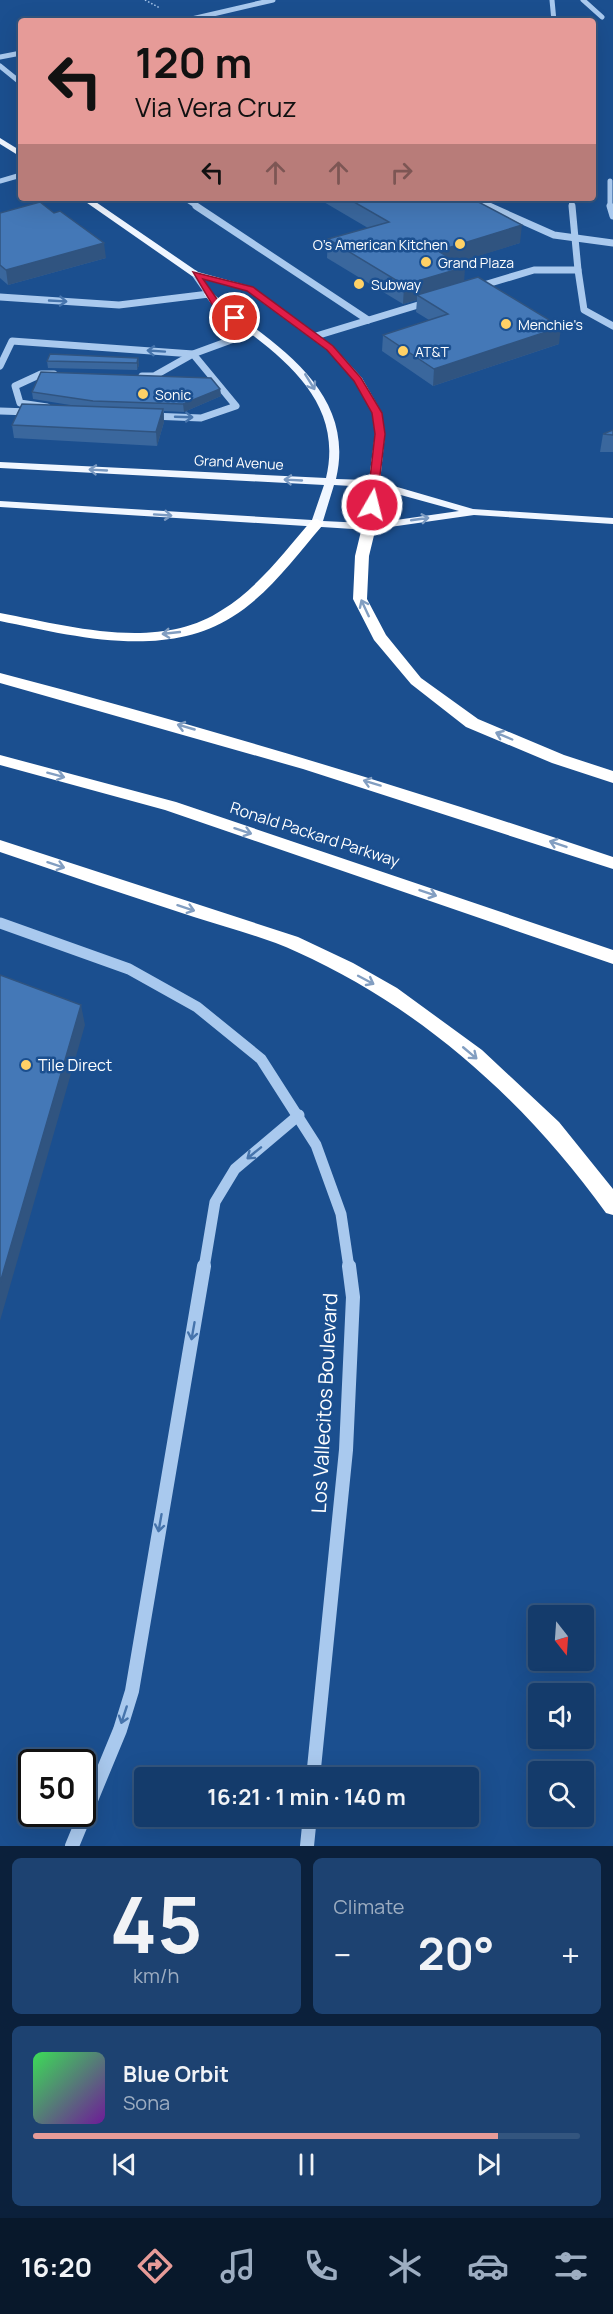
<!DOCTYPE html>
<html lang="en">
<head>
<meta charset="utf-8">
<style>
  body { margin:0; font-family:Manrope,sans-serif; background:#1d4271; color:#f1f3f6; height:100vh; display:flex; flex-direction:column; font-size:22px; white-space:nowrap }
  * { box-sizing:border-box; margin:0 }
  p { font-size:20px; color:#9dadc1 }
  .icon { flex:none; width:33px; height:33px; fill:none; stroke:currentColor; stroke-width:2; stroke-linecap:round; stroke-linejoin:round }
  .map { position:relative; height:1846px; overflow:hidden }
  .details { display:flex; flex-direction:column; gap:12px; padding:12px; background:#0b203b; flex:1 }
  .details>* { flex:none }
  .guide { position:absolute; left:18px; top:18px; width:578px; height:183px; border-radius:6px; box-shadow:0 6px 24px #0002,0 0 0 2px #33557e; background:#e69b98; color:#111; overflow:hidden }
  .needle { width:39px; rotate:163deg }
  .buttons { position:absolute; left:528px; top:1605px; display:grid; gap:12px }
  .buttons a { display:grid; place-items:center; width:66px; height:66px; border-radius:6px; background:#143b6b; box-shadow:0 6px 24px #0002,0 0 0 2px #33557e; font-size:30px }
  .speed { position:absolute; left:18px; top:1749px; display:flex; gap:12px; font-size:30px; font-weight:700; text-align:center }
  .speed>* { display:grid; place-content:center; width:78px; height:78px; border-radius:50%; background:#143b6b; box-shadow:0 6px 24px #0002,0 0 0 2px #33557e; line-height:1 }
  .speed .limit { border:3px solid #111; border-radius:9px; background:#fff; color:#111 }
  .pin { position:absolute; display:grid; place-items:center; width:51px; height:51px; color:#fff; margin:-26px; border:3px solid #fff; border-radius:50%; box-shadow:0 2px 6px #0007 }
  .me { position:absolute; width:66px; margin:-33px; rotate:8deg; stroke-linejoin:round; filter:drop-shadow(0 0 4px #0008) }
  .turn { display:flex; align-items:center; gap:21px; height:126px; padding:0 18px; font-size:27px }
  .turn .icon { width:78px; height:78px; stroke-width:2.5 }
  .turn b { display:block; font-size:42px; line-height:51px }
  .lanes { display:flex; align-items:center; height:57px; padding:0 18px; background:#0003; justify-content:center; gap:30px; direction:ltr }
  .lanes .off { opacity:.35 }
  .big { font-size:45px; font-weight:700; line-height:1.1 }
  .details .card { flex:1; display:flex; flex-direction:column; justify-content:center; gap:9px; min-width:0; padding:0 21px; border-radius:9px; background:#1d4271 }
  .details .dial { align-items:center; gap:0 }
  .dial b { font-size:78px; line-height:1 }
  .song { display:flex; align-items:center; gap:18px }
  .cover { width:72px; height:72px; border-radius:9px; background:linear-gradient(135deg,hsl(130 70% 55%),hsl(280 70% 35%)) }
  .played { height:6px; border-radius:3px; background:linear-gradient(90deg,#e69b98 85%,#33557e 85%) }
  .keys { display:flex; justify-content:space-around; direction:ltr }
  .heat { display:flex; justify-content:space-between; align-items:center; font-size:33px; direction:ltr }
  .details .tiles { flex:1; display:grid; gap:12px; grid-template-columns:1fr 1fr }
  .card:last-child { grid-column:span 2 }
  .trip { position:absolute; left:134px; top:1767px; width:345px; height:60px; border-radius:6px; background:#143b6b; box-shadow:0 6px 24px #0002,0 0 0 2px #33557e; font-weight:700; line-height:60px; text-align:center }
  .dock { display:flex; height:96px; justify-content:space-around; align-items:center; background:#08182b; color:#9dadc1 }
  .dock .icon { width:42px; height:42px }
  .dock .on { color:#e69b98 }
  .dock b { font-size:27px; color:#f1f3f6 }
  .map>svg:first-child { display:block }
  .lines { fill:none; stroke-linecap:round; stroke-linejoin:round }
  .path { stroke:#a9c9ee; stroke-width:1.5; stroke-dasharray:1.5 2; stroke-linecap:butt }
  .minor-far3 { stroke:#a9c9ee; stroke-width:5 }
  .minor-far2 { stroke:#a9c9ee; stroke-width:7 }
  .minor-far1 { stroke:#a9c9ee; stroke-width:11 }
  .minor { stroke:#a9c9ee; stroke-width:14 }
  .major { fill:#f0f6ff; fill-rule:evenodd }
  .highway { fill:#fff; fill-rule:evenodd }
  .wall { fill:#3a679d }
  .shaded-wall { fill:#305480 }
  .building { fill:#4478b7; stroke:#305480; stroke-width:1.5 }
  .oneway { stroke:#4674ac }
  .oneway2 { stroke:#7b9ac1 }
  .oneway3 { stroke:#829ec1 }
  .route { fill:#e11d48; stroke:#92132f; stroke-width:1.5 }
  .poi-dot { fill:#ffd166; stroke:#1b4f8f; stroke-width:2 }
  .labels { text-anchor:middle; dominant-baseline:central; stroke-width:5; stroke-linejoin:round; paint-order:stroke }
  .far-poi-label { font-size:14px; fill:#fff; stroke:#1b4f8f; text-anchor:start }
  .far-street-label { font-size:14px; fill:#fff; stroke:#1b4f8f }
  .street-label { font-size:16px; fill:#fff; stroke:#1b4f8f }
  .poi-label { font-size:16px; fill:#fff; stroke:#1b4f8f; text-anchor:start }
  .near-street-label { font-size:20px; fill:#fff; stroke:#1b4f8f }
</style>
</head>
<body>
<div class="map">
<svg width="613" height="1846" viewBox="0 0 613 1846">
  <rect width="100%" height="100%" fill="#1b4f8f"/>
  <g class="lines">
    <g class="path">
      <path d="M 145,0 L 160,8"/>
      <path d="M 592,67 L 592,82"/>
    </g>
    <g class="minor-far3">
      <path d="M 552,0 L 554,21"/>
      <path d="M 583,0 L 602,17"/>
      <path d="M 183,21 L 273,0"/>
      <path d="M 0,57 L 21,53"/>
      <path d="M 0,66 L 21,83"/>
      <path d="M 0,181 L 21,175"/>
      <path d="M 610,181 L 610,207"/>
      <path d="M 184,198 L 198,207"/>
      <path d="M 471,198 L 492,207"/>
      <path d="M 571,198 L 572,207"/>
    </g>
    <g class="minor-far2">
      <path d="M 196,206 L 368,320"/>
      <path d="M 489,206 L 554,235 L 613,243"/>
      <path d="M 610,206 L 613,216"/>
      <path d="M 578,270 L 584,310 L 613,326"/>
      <path d="M 477,287 L 534,270 L 578,270 L 572,206"/>
      <path d="M 0,297 L 119,305 L 209,294 L 195,274"/>
      <path d="M 316,336 L 428,302"/>
      <path d="M 0,366 L 12,341 L 193,354 L 253,332"/>
      <path d="M 142,376 L 154,376 L 193,354 L 236,406 L 201,418 L 151,416"/>
      <path d="M 47,407 L 20,403 L 15,386 L 41,374 L 54,374"/>
      <path d="M 0,411 L 30,412"/>
    </g>
    <g class="minor-far1">
      <path d="M 0,923 L 129,969 L 197,1007 L 261,1059 L 316,1145 L 341,1214 L 349,1268"/>
      <path d="M 204,1268 L 215,1202 L 235,1169 L 299,1115"/>
    </g>
    <g class="minor">
      <path d="M 313,1778 L 346,1450 L 353,1297 L 349,1266"/>
      <path d="M 72,1846 L 120,1730 L 132,1691 L 204,1266"/>
      <path d="M 307,1846 L 310,1816"/>
    </g>
    <g class="major">
      <path d="M 0,138 L 21,151 L 21,157 L 0,144 Z"/>
      <path d="M 80,198 L 90,198 L 198,272 L 253,287 L 333,346 L 362,378 L 382,413 L 385,434 L 380,482 L 473,509 L 613,518 L 613,524 L 474,515 L 369,530 L 0,507 L 0,501 L 312,520 L 324,485 L 0,468 L 0,462 L 326,478 C 346,394 271,349 213,306 L 204,294 L 209,291 C 214,293 233,312 240,317 C 295,357 354,403 336,479 L 369,480 L 375,434 L 372,413 L 354,381 L 327,350 L 247,291 L 192,276 ZM 334,485 L 368,487 L 364,523 L 323,521 ZM 379,489 L 459,511 L 375,523 Z"/>
    </g>
    <g class="highway">
      <path d="M 317,519 L 324,523 L 322,526 C 295,557 268,595 232,617 C 164,660 73,636 0,621 L 0,613 C 69,626 159,652 222,610 C 258,588 285,551 312,520 Z"/>
      <path d="M 369,523 L 376,527 L 369,556 L 367,599 L 386,635 L 421,678 L 478,719 L 564,755 L 613,771 L 613,783 L 552,763 L 466,727 L 411,684 L 374,640 L 353,599 L 355,556 L 362,527 Z"/>
      <path d="M 0,673 C 206,727 411,789 613,857 L 613,869 L 303,769 L 0,683 Z"/>
      <path d="M 0,755 L 176,802 L 613,950 L 613,964 L 165,810 L 0,765 Z"/>
      <path d="M 0,840 L 298,937 L 353,963 L 397,988 L 482,1050 L 559,1122 L 613,1189 L 613,1215 L 606,1213 C 526,1102 422,1008 297,952 C 264,937 228,928 194,917 C 129,896 65,874 0,852 Z"/>
    </g>
  </g>
  <g class="wall">
    <path d="M 317,198 L 471,198 L 520,243 L 457,262 L 464,281 L 559,344 L 433,386 L 382,351 L 383,335 L 429,320 L 416,312 L 417,300 L 403,304 L 327,258 L 328,239 L 368,228 Z"/>
    <path d="M 0,213 L 106,258 L 8,285 L 0,278 Z"/>
    <path d="M 138,358 L 139,365 L 137,370 L 48,368 L 47,361 Z"/>
    <path d="M 220,389 L 221,396 L 184,412 L 164,411 L 164,422 L 157,446 L 14,438 L 12,425 L 76,406 L 33,399 L 32,392 Z"/>
    <path d="M 613,430 L 613,452 L 600,452 L 603,434 Z"/>
  </g>
  <g class="shaded-wall">
    <path d="M 522,225 L 520,243 L 437,269 L 438,251 Z"/>
    <path d="M 104,243 L 106,258 L 8,285 L 6,270 Z"/>
    <path d="M 465,267 L 464,285 L 417,295 L 417,300 L 403,304 L 404,285 Z"/>
    <path d="M 561,327 L 559,344 L 433,386 L 434,369 Z"/>
    <path d="M 138,358 L 139,365 L 137,370 L 137,363 Z"/>
    <path d="M 220,389 L 221,396 L 184,412 L 183,404 Z"/>
    <path d="M 163,409 L 164,422 L 157,446 L 156,432 Z"/>
    <path d="M 81,1005 L 85,1025 L 0,1321 L 0,1283 Z"/>
  </g>
  <g class="building">
    <path d="M 183,17 L 196,18 L 202,21 L 163,21 Z"/>
    <path d="M 347,198 L 471,198 L 522,225 L 438,251 L 465,267 L 404,285 L 328,239 L 389,222 Z"/>
    <path d="M 40,202 L 54,213 L 60,211 L 104,243 L 6,270 L 0,265 L 0,213 Z"/>
    <path d="M 478,277 L 561,327 L 434,369 L 383,335 L 448,314 L 417,295 Z"/>
    <path d="M 50,354 L 138,358 L 137,363 L 47,361 Z"/>
    <path d="M 41,372 L 211,378 L 220,389 L 183,404 L 93,401 L 32,392 Z"/>
    <path d="M 22,404 L 163,409 L 156,432 L 12,425 Z"/>
    <path d="M 613,430 L 613,435 L 603,434 Z"/>
    <path d="M 0,975 L 81,1005 L 0,1283 Z"/>
  </g>
  <defs><path id="oneway-shaft" d="M-6 0H5M1.5-3L5.5 0L1.5 3" fill="none" stroke-width="1.6" stroke-linecap="round" stroke-linejoin="round" transform="scale(1.5)"/></defs>
  <g class="oneway">
    <use href="#oneway-shaft" transform="translate(58 301) rotate(3)"/>
    <use href="#oneway-shaft" transform="translate(156 351) rotate(-176)"/>
    <use href="#oneway-shaft" transform="translate(184 417) rotate(2)"/>
    <use href="#oneway-shaft" transform="translate(254 1153) rotate(141)"/>
    <use href="#oneway-shaft" transform="translate(193 1331) rotate(100)"/>
    <use href="#oneway-shaft" transform="translate(160 1523) rotate(100)"/>
    <use href="#oneway-shaft" transform="translate(124 1715) rotate(108)"/>
  </g>
  <g class="oneway2">
    <use href="#oneway-shaft" transform="translate(310 382) rotate(58)"/>
    <use href="#oneway-shaft" transform="translate(98 470) rotate(-177)"/>
    <use href="#oneway-shaft" transform="translate(293 480) rotate(-177)"/>
    <use href="#oneway-shaft" transform="translate(163 515) rotate(4)"/>
    <use href="#oneway-shaft" transform="translate(420 519) rotate(-8)"/>
  </g>
  <g class="oneway3">
    <use href="#oneway-shaft" transform="translate(365 608) rotate(-115)"/>
    <use href="#oneway-shaft" transform="translate(171 633) rotate(174)"/>
    <use href="#oneway-shaft" transform="translate(186 727) rotate(-164)"/>
    <use href="#oneway-shaft" transform="translate(504 736) rotate(-157)"/>
    <use href="#oneway-shaft" transform="translate(56 775) rotate(15)"/>
    <use href="#oneway-shaft" transform="translate(372 783) rotate(-163)"/>
    <use href="#oneway-shaft" transform="translate(243 831) rotate(18)"/>
    <use href="#oneway-shaft" transform="translate(558 844) rotate(-161)"/>
    <use href="#oneway-shaft" transform="translate(56 865) rotate(18)"/>
    <use href="#oneway-shaft" transform="translate(428 893) rotate(19)"/>
    <use href="#oneway-shaft" transform="translate(186 908) rotate(18)"/>
    <use href="#oneway-shaft" transform="translate(366 980) rotate(28)"/>
    <use href="#oneway-shaft" transform="translate(470 1053) rotate(40)"/>
  </g>
  <path class="route" d="M 193,272 L 253,287 L 333,346 L 361,378 L 382,413 L 385,434 L 376,508 L 367,505 L 375,434 L 372,413 L 354,381 L 327,350 L 247,291 L 203,279 L 219,302 L 239,318 L 232,320 L 213,306 Z"/>
  <g class="poi-dot">
    <circle cx="460" cy="244" r="6"/>
    <circle cx="426" cy="262" r="6"/>
    <circle cx="359" cy="284" r="6"/>
    <circle cx="506" cy="324" r="6"/>
    <circle cx="403" cy="351" r="6"/>
    <circle cx="143" cy="394" r="6"/>
    <circle cx="26" cy="1065" r="6"/>
  </g>
  <g class="labels">
    <g class="far-poi-label">
      <text x="448" y="244" text-anchor="end">O's American Kitchen</text>
      <text x="438" y="262">Grand Plaza</text>
      <text x="371" y="284">Subway</text>
      <text x="518" y="324">Menchie's</text>
      <text x="415" y="351">AT&amp;T</text>
      <text x="155" y="394">Sonic</text>
    </g>
    <g class="far-street-label">
      <text transform="translate(239 462) rotate(3)">Grand Avenue</text>
    </g>
    <g class="street-label">
      <text transform="translate(315 834) rotate(18)">Ronald Packard Parkway</text>
    </g>
    <g class="poi-label">
      <text x="38" y="1065">Tile Direct</text>
    </g>
    <g class="near-street-label">
      <text transform="translate(324 1403) rotate(-87)">Los Vallecitos Boulevard</text>
    </g>
  </g>
</svg>
<div class="buttons">
<a><svg class="needle" viewBox="-14 -14 28 28"><path d="M0-13l5 13h-10z" fill="#e53935"/><path d="M0 13l5-13h-10z" fill="#9dadc1"/></svg></a>
<a><svg class="icon" aria-label="sound" viewBox="0 0 24 24"><path d="M4 9h4l5-4v14l-5-4H4zM17 9q2 3 0 6"/></svg></a>
<a><svg class="icon" aria-label="search" viewBox="0 0 24 24"><circle cx="10" cy="10" r="6"/><path d="M15 15l6 6"/></svg></a>
</div>
<div class="speed"><div class="limit">50</div></div>
<div class="pin" style="left:235px;top:318px;background:#d93025"><svg class="icon" aria-label="arrive" viewBox="0 0 24 24"><path d="M6 21V4h12l-3 4 3 4H6"/></svg></div>
<svg class="me" style="left:372px;top:505px" viewBox="-20 -20 40 40"><circle r="17" fill="#e11d48" stroke="#fff" stroke-width="3"/><path d="M0-11L8 9 0 5-8 9z" fill="#fff"/></svg>
<div class="trip">16:21 · 1 min · 140 m</div>
<div class="guide">
<div class="turn"><svg class="icon" aria-label="left" viewBox="0 0 24 24"><path d="M17 20v-9H6M10 6l-5 5 5 5"/></svg><div><b>120 m</b>Via Vera Cruz</div></div>
<div class="lanes"><svg class="icon" aria-label="left" viewBox="0 0 24 24"><path d="M17 20v-9H6M10 6l-5 5 5 5"/></svg><svg class="icon off" aria-label="ahead" viewBox="0 0 24 24"><path d="M12 20V5M6 11l6-6 6 6"/></svg><svg class="icon off" aria-label="ahead" viewBox="0 0 24 24"><path d="M12 20V5M6 11l6-6 6 6"/></svg><svg class="icon off" aria-label="right" viewBox="0 0 24 24"><path d="M7 20v-9h11M14 6l5 5-5 5"/></svg></div>
</div>
</div>
<section class="details">
<div class="tiles">
<div class="card dial"><b>45</b><p>km/h</p></div>
<div class="card"><p>Climate</p>
<div class="heat"><a>−</a><b class="big">20°</b><a>+</a></div>
</div>
<div class="card">
<div class="song"><i class="cover"></i><div><b>Blue Orbit</b><p>Sona</p></div></div>
<div class="played"></div>
<div class="keys"><svg class="icon" aria-label="previous" viewBox="0 0 24 24"><path d="M18 5L8 12l10 7zM5 5v14"/></svg><svg class="icon" aria-label="pause" viewBox="0 0 24 24"><path d="M8 5v14M16 5v14"/></svg><svg class="icon" aria-label="next" viewBox="0 0 24 24"><path d="M6 5l10 7-10 7zM19 5v14"/></svg></div>
</div>
</div>
</section>
<nav class="dock">
<b>16:20</b>
<svg class="icon on" aria-label="directions" viewBox="0 0 24 24"><path d="M12 3l9 9-9 9-9-9zM9 14v-3h6M13 9l2 2-2 2"/></svg>
<svg class="icon" aria-label="music" viewBox="0 0 24 24"><path d="M9 18V5l10-2v13"/><circle cx="6" cy="18" r="3"/><circle cx="16" cy="16" r="3"/></svg>
<svg class="icon" aria-label="phone" viewBox="0 0 24 24"><path d="M5 4h4l2 5-3 2q2 4 5 5l2-3 5 2v4C11 20 4 13 5 4z"/></svg>
<svg class="icon" aria-label="climate" viewBox="0 0 24 24"><path d="M12 3v18M4 7l16 10M4 17L20 7"/></svg>
<svg class="icon" aria-label="car" viewBox="0 0 24 24"><path d="M5 17H2v-5l4-1 3-4h7l3 4 3 1v5h-3M9 17h6M6 11h13"/><circle cx="7" cy="17" r="2"/><circle cx="17" cy="17" r="2"/></svg>
<svg class="icon" aria-label="filters" viewBox="0 0 24 24"><path d="M4 7h16M4 17h16"/><circle cx="9" cy="7" r="2"/><circle cx="15" cy="17" r="2"/></svg>
</nav>
</body>
</html>
